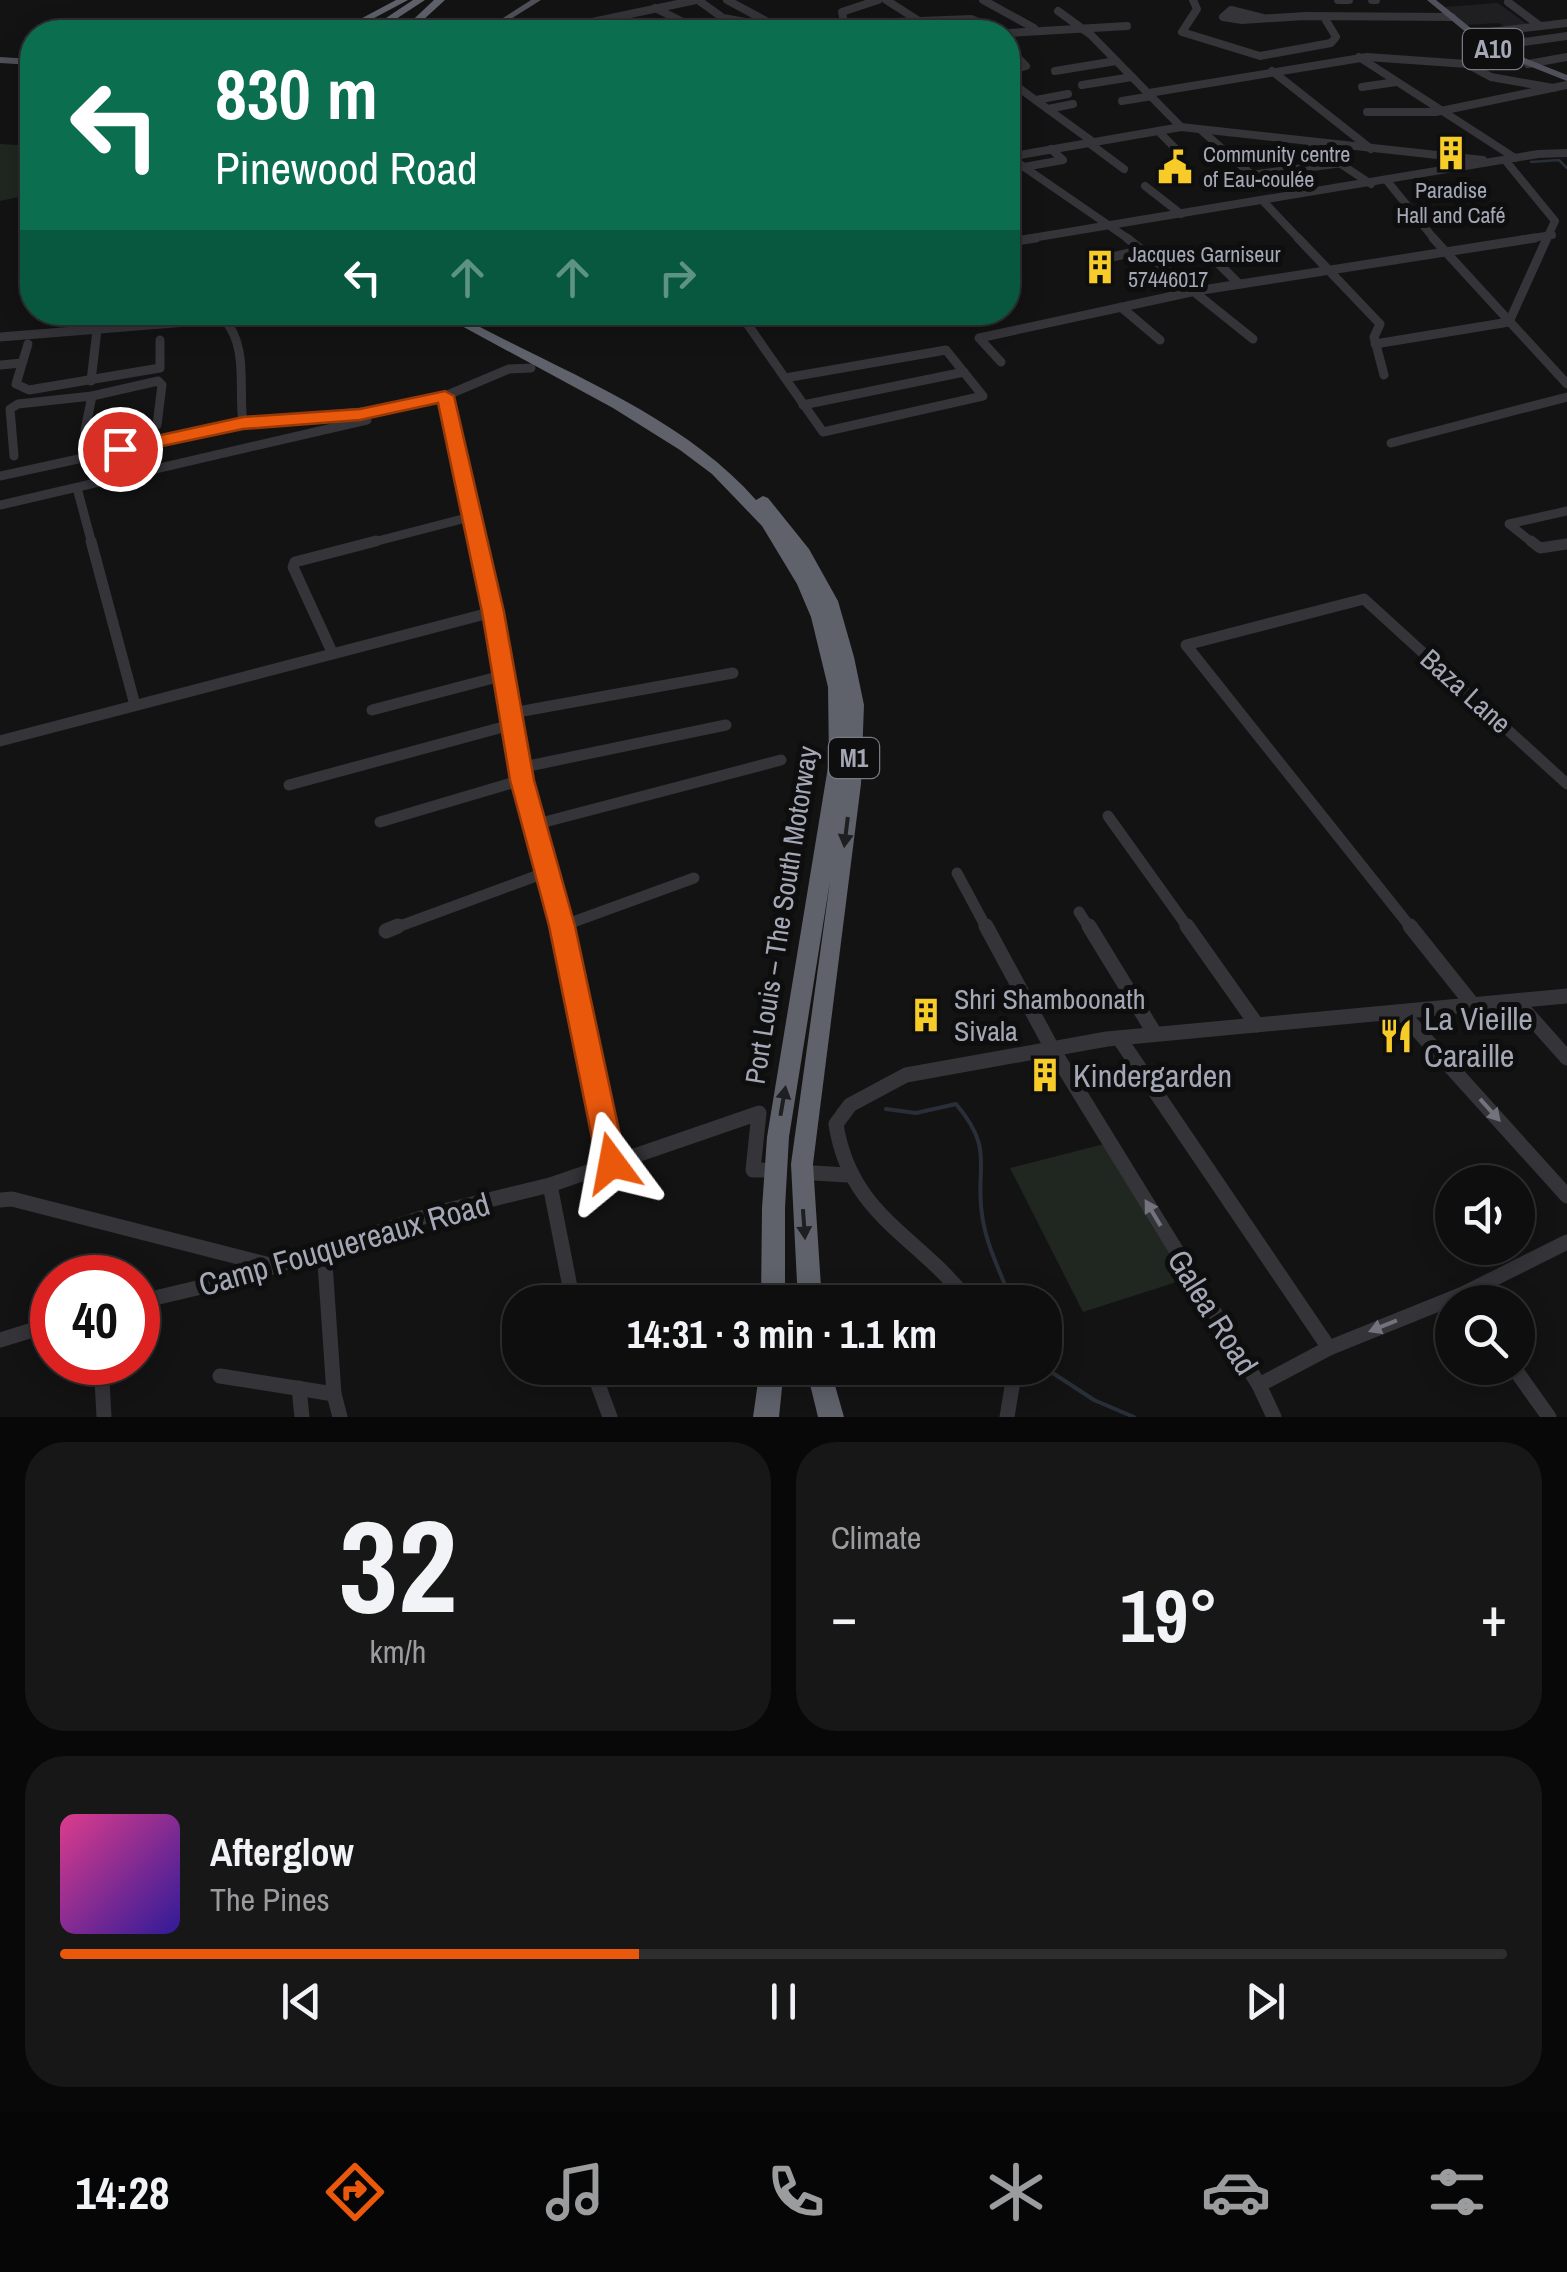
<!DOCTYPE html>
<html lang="en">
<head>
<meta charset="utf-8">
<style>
  body { margin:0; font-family:"Archivo Narrow",sans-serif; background:#171718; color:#f1f3f6; height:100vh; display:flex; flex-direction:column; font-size:38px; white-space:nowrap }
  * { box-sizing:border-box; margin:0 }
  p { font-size:32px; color:#9b9c9e }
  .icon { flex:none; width:55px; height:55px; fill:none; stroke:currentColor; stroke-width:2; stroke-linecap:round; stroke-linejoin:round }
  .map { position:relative; height:1417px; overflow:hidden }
  .panel { display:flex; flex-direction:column; gap:25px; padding:25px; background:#080808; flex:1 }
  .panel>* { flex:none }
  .guide { position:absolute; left:20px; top:20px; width:1000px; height:305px; border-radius:40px; box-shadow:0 5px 25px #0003,0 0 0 2px #2e2e2f; background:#0b6e4f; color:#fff; overflow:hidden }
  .fabs { position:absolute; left:1435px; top:1165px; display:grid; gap:20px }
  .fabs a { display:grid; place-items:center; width:100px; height:100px; border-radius:50%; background:#0e0e0f; box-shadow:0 5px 25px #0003,0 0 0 2px #2e2e2f; font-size:50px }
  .speed { position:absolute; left:30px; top:1255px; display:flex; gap:20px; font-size:50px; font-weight:700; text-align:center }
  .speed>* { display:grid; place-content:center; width:130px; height:130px; border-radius:50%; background:#0e0e0f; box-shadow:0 5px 25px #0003,0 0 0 2px #2e2e2f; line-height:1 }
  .speed .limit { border:15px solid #d22; background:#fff; color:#111 }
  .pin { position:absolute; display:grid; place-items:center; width:85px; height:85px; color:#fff; margin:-42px; border:5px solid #fff; border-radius:50%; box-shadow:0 2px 10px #0007 }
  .me { position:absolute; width:110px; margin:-55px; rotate:347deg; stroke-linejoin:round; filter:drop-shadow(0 0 8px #0008) }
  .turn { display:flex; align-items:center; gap:35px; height:210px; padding:0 30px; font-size:45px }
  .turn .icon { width:130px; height:130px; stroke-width:2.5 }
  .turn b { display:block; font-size:70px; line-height:85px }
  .lanes { display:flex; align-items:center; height:95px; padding:0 30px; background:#0003; justify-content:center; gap:50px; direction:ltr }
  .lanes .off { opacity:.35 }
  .big { font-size:75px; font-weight:700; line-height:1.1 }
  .panel .widget { flex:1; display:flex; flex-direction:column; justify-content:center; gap:15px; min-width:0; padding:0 35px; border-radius:40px; background:#171718 }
  .panel .dial { align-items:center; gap:0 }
  .dial b { font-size:130px; line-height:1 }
  .song { display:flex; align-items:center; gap:30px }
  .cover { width:120px; height:120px; border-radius:15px; background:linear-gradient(135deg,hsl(330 70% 55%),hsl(250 70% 35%)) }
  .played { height:10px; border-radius:5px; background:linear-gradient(90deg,#ea580c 40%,#2e2e2f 40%) }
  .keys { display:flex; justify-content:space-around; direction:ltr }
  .heat { display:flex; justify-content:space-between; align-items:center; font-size:55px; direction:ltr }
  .panel .tiles { flex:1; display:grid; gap:25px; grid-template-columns:1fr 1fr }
  .widget:last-child { grid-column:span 2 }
  .trip { position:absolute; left:502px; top:1285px; width:560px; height:100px; border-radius:40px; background:#0e0e0f; box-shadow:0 5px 25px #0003,0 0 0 2px #2e2e2f; font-weight:700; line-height:100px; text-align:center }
  .menu { display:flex; height:160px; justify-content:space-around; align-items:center; background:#060606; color:#9b9c9e }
  .menu .icon { width:70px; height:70px }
  .menu .current { color:#ea580c }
  .menu b { font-size:45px; color:#f1f3f6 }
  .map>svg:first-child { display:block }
  .built { fill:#1f1f21 }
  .green { fill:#1f2720 }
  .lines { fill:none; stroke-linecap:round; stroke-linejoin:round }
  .stream-far1 { stroke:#292f38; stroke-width:2.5 }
  .stream { stroke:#292f38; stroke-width:4 }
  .minor-far3 { stroke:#343439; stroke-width:8 }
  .minor-far2 { stroke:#343439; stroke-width:9 }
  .minor-far1 { stroke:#343439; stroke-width:11 }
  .minor { stroke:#343439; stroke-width:15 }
  .major { fill:#4f5059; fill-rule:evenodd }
  .highway { fill:#5f616b; fill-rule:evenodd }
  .oneway { fill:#1e1f21 }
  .oneway2 { fill:#72737d }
  .route { fill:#ea580c; stroke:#983908; stroke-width:2.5 }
  .labels { text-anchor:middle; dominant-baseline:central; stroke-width:10; stroke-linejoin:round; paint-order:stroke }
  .far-poi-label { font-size:22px; fill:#a4a7b5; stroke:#0e0e0f; text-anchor:start }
  .shield { fill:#0e0e0f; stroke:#777983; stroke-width:2.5 }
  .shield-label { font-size:25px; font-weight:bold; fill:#a4a7b5 }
  .street-label { font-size:28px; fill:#a4a7b5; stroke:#0e0e0f }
  .poi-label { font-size:28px; fill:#a4a7b5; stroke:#0e0e0f; text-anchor:start }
  .near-poi-label { font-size:32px; fill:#a4a7b5; stroke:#0e0e0f; text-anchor:start }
  .near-street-label { font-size:32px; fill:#a4a7b5; stroke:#0e0e0f }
</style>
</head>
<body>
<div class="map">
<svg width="1567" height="1417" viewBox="0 0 1567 1417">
  <rect width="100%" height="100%" fill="#131314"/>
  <path class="built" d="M 1498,3 L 1530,26 L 1506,28 L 1499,23 L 1466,25 L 1443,7 Z"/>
  <g class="green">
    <path d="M 32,138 L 32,194 L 0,201 L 0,144 L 19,145 Z"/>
    <path d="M 1108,1143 L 1186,1279 L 1083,1312 L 1010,1168 Z"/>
  </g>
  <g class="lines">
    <path class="stream-far1" d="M 1531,162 L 1559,160 L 1567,168"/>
    <g class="stream">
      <path d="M 886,1109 L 916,1113 L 956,1104 C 997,1152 973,1168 983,1221 C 988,1249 1002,1276 1012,1302"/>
      <path d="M 1045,1368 L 1094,1400 L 1134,1417"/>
    </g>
    <g class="minor-far3">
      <path d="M 698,0 L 723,18 L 801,32"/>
      <path d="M 727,0 L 768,22"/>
      <path d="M 886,0 L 919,21"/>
      <path d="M 983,0 L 1034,28"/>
      <path d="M 1193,0 L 1197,9 L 1182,32 L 1260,56 L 1331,43 L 1336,37 L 1324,17"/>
      <path d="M 1338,0 L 1349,0"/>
      <path d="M 1372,0 L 1376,0"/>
      <path d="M 1508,2 L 1540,26"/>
      <path d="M 655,8 L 685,23 L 693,32"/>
      <path d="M 1058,11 L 1091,35 L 1181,127"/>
      <path d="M 1263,18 L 1231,10 L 1223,17 L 1242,20 L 1305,16 L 1452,17"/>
      <path d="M 843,24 L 971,19 L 1003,32"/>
      <path d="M 647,28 L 686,24"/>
      <path d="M 545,32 L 696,0"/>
      <path d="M 846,32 L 842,12 L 878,0"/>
      <path d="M 1008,33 L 1127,26"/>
      <path d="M 1472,34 L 1567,23"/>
      <path d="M 1489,47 L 1567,36"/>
      <path d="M 1008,48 L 1026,66 L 1008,71"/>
      <path d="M 1359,57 L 1515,158"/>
      <path d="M 1528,64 L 1567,57"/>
      <path d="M 1055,71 L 1116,61"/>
      <path d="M 1272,71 L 1371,149"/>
      <path d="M 1008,80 L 1093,142"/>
      <path d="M 1082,85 L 1132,77"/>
      <path d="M 1362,87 L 1396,82"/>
      <path d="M 1149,93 L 1367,57 L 1467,64 L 1491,77 L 1553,88"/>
      <path d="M 1036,100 L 1068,94"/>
      <path d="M 1122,101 L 1152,96"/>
      <path d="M 1048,109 L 1073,104"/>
      <path d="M 1367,112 L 1436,112 L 1567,85"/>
      <path d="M 1201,130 L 1253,176"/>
      <path d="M 1158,131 L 1177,150"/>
      <path d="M 1089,143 L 1124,169"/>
      <path d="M 1312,145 L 1371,184"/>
      <path d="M 1008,156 L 1130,240"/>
      <path d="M 1008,157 L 1181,127 L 1483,160"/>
      <path d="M 1505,160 L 1555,221 L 1546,240"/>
      <path d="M 1024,167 L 1063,160 L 1051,149"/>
      <path d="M 1211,180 L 1343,163"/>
      <path d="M 1388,182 L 1435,240"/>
      <path d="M 1145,186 L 1181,214"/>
      <path d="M 1263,201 L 1300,240"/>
      <path d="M 1020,240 L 1538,154 L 1567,153"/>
      <path d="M 1519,240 L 1552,235"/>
    </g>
    <g class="minor-far2">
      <path d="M 1127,238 L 1253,339"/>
      <path d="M 1298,238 L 1380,324 L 1374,337 L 1384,375"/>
      <path d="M 1433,238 L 1567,384"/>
      <path d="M 1009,242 L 1036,238"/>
      <path d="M 1099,260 L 1143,250"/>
      <path d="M 1220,265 L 1239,284"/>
      <path d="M 1121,307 L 1160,340"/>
      <path d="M 739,312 L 785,378"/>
      <path d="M 1509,322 L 1547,238"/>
      <path d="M 0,337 L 224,319 C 249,347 238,389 243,423"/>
      <path d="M 28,344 L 16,384 L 29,390 L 160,368 L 160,340"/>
      <path d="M 1375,344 L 1509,322"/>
      <path d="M 946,350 L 983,396 L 823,432 L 785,378 Z"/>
      <path d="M 1001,362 L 979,338 L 1196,291 L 1535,238"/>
      <path d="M 0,365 L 22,363"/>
      <path d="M 91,381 L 97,330"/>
      <path d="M 445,396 L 478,544"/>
      <path d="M 803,405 L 964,372"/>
      <path d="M 1391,443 L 1567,397"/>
      <path d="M 14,456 L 10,409 L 18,404 L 92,396 L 158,381 L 162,385 L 157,425"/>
      <path d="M 87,457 L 85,430 L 92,396"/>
      <path d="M 0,476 L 243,423 L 382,410 L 445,396 L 509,369 L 531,368"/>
      <path d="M 77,488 L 92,544"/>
      <path d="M 0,505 L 367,420"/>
      <path d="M 366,544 L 470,517"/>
      <path d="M 1534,544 L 1509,524 L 1567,511"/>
    </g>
    <g class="minor-far1">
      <path d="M 91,541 L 135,705"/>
      <path d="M 477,541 L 522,780 L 563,929"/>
      <path d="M 1531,541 L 1540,548 L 1567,544"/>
      <path d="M 332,652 L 293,567 L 295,562 L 376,541"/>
      <path d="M 372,710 L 505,675"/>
      <path d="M 512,713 L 733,673"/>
      <path d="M 0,741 L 493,612"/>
      <path d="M 519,768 L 726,725"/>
      <path d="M 289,785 L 514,724"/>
      <path d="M 1108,816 L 1189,929"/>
      <path d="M 380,822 L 522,780"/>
      <path d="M 537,824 L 781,760"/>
      <path d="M 957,873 L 987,929"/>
      <path d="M 1079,912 L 1090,929"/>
      <path d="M 562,926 L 694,878"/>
      <path d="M 392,929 L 547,872"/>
      <path d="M 1412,929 L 1186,645 L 1364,599 L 1567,784"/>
    </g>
    <g class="minor">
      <path d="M 562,926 L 611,1163"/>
      <path d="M 986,926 L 1053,1050 L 1259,1385 L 1274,1417"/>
      <path d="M 1089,926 L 1155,1034"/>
      <path d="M 1187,926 L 1257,1025"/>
      <path d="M 1410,926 L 1473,1005"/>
      <path d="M 386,931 L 398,926"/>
      <path d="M 1518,1003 L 1567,1058"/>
      <path d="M 1401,1012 L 1567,1196"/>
      <path d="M 1119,1038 L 1329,1348"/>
      <path d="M 814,1173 L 847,1175"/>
      <path d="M 550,1185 L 573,1302"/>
      <path d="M 0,1200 L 12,1199 L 270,1265"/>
      <path d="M 324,1249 L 334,1394"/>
      <path d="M 138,1302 L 239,1278 L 436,1213 L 550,1185 L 759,1113 L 753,1170 L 763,1170"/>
      <path d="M 969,1302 C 918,1235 850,1216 836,1124 L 850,1105 L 906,1075 L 1107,1039 L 1567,996"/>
      <path d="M 0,1340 L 52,1324"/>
      <path d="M 101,1362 L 104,1417"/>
      <path d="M 592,1368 L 610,1417"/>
      <path d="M 1006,1368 L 1012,1387 L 1007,1417"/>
      <path d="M 1514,1368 L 1549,1417"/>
      <path d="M 220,1376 L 334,1394 L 340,1417"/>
      <path d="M 1259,1385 L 1329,1348 L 1463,1294 L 1567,1242"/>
      <path d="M 299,1388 L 302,1417"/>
    </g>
    <g class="major">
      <path d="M 531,0 L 541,0 L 490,32 L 481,32 Z"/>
      <path d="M 1427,0 L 1436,0 L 1492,45 L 1567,75 L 1567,81 L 1486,49 Z"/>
      <path d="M 0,57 L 32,59 L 32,65 L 0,63 Z"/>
    </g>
    <g class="highway">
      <path d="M 396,0 L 408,0 L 348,32 L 336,32 Z"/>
      <path d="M 413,0 L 425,0 L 376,32 L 365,32 Z"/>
      <path d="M 434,0 L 445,0 L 410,32 L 400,32 Z"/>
      <path d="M 436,312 L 452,312 C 552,368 680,413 756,500 L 763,496 L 768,498 L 809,549 L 838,601 L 854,657 L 864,705 L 861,784 L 813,1164 L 822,1302 L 798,1302 L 791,1164 L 830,881 L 789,1137 L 785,1208 L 785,1302 L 761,1302 L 762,1208 L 767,1137 L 829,761 L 828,687 L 811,617 L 797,584 L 762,526 L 712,474 L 680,450 L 613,408 Z"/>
      <path d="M 760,1368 L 784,1368 L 779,1417 L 753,1417 Z"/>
      <path d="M 806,1368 L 830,1368 L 844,1417 L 818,1417 Z"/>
    </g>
  </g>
  <defs><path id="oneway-solid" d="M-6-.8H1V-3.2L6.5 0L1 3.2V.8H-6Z" transform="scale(2.5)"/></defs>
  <g class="oneway">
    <use href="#oneway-solid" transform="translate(846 832) rotate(97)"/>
    <use href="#oneway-solid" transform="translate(783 1101) rotate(-80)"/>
    <use href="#oneway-solid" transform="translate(804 1224) rotate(86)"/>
  </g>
  <g class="oneway2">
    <use href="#oneway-solid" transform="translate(1490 1110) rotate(48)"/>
    <use href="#oneway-solid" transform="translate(1153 1213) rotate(-121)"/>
    <use href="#oneway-solid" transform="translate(1383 1326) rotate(158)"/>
  </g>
  <path class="route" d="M 445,391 L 454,396 L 504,612 L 534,780 L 575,926 L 626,1163 L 622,1171 L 612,1175 L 601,1171 L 597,1163 L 549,926 L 510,780 L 482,612 L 438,403 L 360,420 L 243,429 L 120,455 L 110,449 L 120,444 L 243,417 L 360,409 Z"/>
  <defs>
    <g id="building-bare" transform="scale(2.7)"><path d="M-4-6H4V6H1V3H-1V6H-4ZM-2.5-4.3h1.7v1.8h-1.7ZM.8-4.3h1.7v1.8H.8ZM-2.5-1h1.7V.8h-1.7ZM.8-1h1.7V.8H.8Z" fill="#f7cb28" stroke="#0e0e0f" stroke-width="2.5" paint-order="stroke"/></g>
    <g id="civic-bare" transform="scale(2.7)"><path d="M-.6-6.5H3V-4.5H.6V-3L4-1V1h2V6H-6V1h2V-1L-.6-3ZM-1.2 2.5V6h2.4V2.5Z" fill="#f7cb28" stroke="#0e0e0f" stroke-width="2.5" paint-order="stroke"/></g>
    <g id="restaurant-bare" transform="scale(2.7)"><path d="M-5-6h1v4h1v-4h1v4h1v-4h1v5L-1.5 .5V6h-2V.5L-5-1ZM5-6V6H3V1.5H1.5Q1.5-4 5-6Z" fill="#f7cb28" stroke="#0e0e0f" stroke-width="2.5" paint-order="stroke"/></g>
  </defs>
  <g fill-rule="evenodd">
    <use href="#building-bare" x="1451" y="153"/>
    <use href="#civic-bare" x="1175" y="167"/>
    <use href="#building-bare" x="1100" y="267"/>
    <use href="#building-bare" x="926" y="1015"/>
    <use href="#restaurant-bare" x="1396" y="1036"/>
    <use href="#building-bare" x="1045" y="1075"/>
  </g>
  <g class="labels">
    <g class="far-poi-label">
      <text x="1203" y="154">Community centre<tspan x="1203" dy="25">of Eau-coulée</tspan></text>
      <text x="1451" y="190" text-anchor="middle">Paradise<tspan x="1451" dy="25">Hall and Café</tspan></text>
      <text x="1128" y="254">Jacques Garniseur<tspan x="1128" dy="25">57446017</tspan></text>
    </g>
    <g class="shield">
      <rect x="1463" y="29" width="60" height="40" rx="8"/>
      <rect x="829" y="738" width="50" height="40" rx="8"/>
    </g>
    <g class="shield-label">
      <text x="1493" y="49">A10</text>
      <text x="854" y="758">M1</text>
    </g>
    <g class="street-label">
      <text transform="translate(1466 691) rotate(42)">Baza Lane</text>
      <text transform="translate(781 915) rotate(-81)">Port Louis – The South Motorway</text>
    </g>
    <g class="poi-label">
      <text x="954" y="999">Shri Shamboonath<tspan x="954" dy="32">Sivala</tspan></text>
    </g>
    <g class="near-poi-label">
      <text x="1424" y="1018">La Vieille<tspan x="1424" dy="37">Caraille</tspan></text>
      <text x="1073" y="1075">Kindergarden</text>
    </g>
    <g class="near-street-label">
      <text transform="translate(344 1244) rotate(-16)">Camp Fouquereaux Road</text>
      <text transform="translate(1213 1312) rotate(58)">Galea Road</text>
    </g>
  </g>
</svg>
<div class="fabs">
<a><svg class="icon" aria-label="sound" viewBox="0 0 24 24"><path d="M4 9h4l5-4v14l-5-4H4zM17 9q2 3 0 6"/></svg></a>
<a><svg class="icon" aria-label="search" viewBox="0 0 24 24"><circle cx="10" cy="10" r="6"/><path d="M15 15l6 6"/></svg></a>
</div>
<div class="speed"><div class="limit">40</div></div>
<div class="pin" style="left:120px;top:449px;background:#d93025"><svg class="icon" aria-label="arrive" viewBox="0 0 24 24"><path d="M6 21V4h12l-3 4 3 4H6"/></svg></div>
<svg class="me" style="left:612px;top:1163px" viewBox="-20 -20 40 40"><path d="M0-17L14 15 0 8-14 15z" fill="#ea580c" stroke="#fff" stroke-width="4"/></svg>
<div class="trip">14:31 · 3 min · 1.1 km</div>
<div class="guide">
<div class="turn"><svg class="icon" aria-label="left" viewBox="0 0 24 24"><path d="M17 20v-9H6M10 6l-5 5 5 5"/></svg><div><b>830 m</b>Pinewood Road</div></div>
<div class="lanes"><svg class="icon" aria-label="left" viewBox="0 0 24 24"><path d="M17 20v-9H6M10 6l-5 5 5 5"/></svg><svg class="icon off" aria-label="ahead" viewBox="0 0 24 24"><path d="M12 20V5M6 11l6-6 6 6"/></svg><svg class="icon off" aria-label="ahead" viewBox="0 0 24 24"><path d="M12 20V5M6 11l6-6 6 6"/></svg><svg class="icon off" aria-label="right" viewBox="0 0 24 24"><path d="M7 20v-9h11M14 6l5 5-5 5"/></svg></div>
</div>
</div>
<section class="panel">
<div class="tiles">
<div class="widget dial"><b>32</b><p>km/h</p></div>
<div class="widget"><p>Climate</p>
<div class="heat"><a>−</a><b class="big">19°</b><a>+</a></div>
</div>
<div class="widget">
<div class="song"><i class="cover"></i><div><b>Afterglow</b><p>The Pines</p></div></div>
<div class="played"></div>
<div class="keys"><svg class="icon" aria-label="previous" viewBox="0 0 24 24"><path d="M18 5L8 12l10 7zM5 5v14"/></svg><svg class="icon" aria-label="pause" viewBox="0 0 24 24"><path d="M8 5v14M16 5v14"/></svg><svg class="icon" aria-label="next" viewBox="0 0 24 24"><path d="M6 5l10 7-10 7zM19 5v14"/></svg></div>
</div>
</div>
</section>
<nav class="menu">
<b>14:28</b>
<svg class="icon current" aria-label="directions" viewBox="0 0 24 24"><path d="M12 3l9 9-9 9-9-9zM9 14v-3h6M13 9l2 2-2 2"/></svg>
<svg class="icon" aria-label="music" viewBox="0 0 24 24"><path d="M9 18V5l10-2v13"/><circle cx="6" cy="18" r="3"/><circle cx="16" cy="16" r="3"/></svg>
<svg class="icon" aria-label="phone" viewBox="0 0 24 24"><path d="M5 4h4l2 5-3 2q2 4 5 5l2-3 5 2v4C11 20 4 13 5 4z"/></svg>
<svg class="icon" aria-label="climate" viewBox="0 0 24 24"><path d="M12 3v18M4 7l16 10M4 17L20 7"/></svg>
<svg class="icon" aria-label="car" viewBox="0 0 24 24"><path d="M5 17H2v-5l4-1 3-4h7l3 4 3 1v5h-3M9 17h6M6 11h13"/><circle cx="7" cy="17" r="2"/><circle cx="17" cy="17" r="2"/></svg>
<svg class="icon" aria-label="filters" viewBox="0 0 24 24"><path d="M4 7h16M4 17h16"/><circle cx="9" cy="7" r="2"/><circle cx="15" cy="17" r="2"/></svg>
</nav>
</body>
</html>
